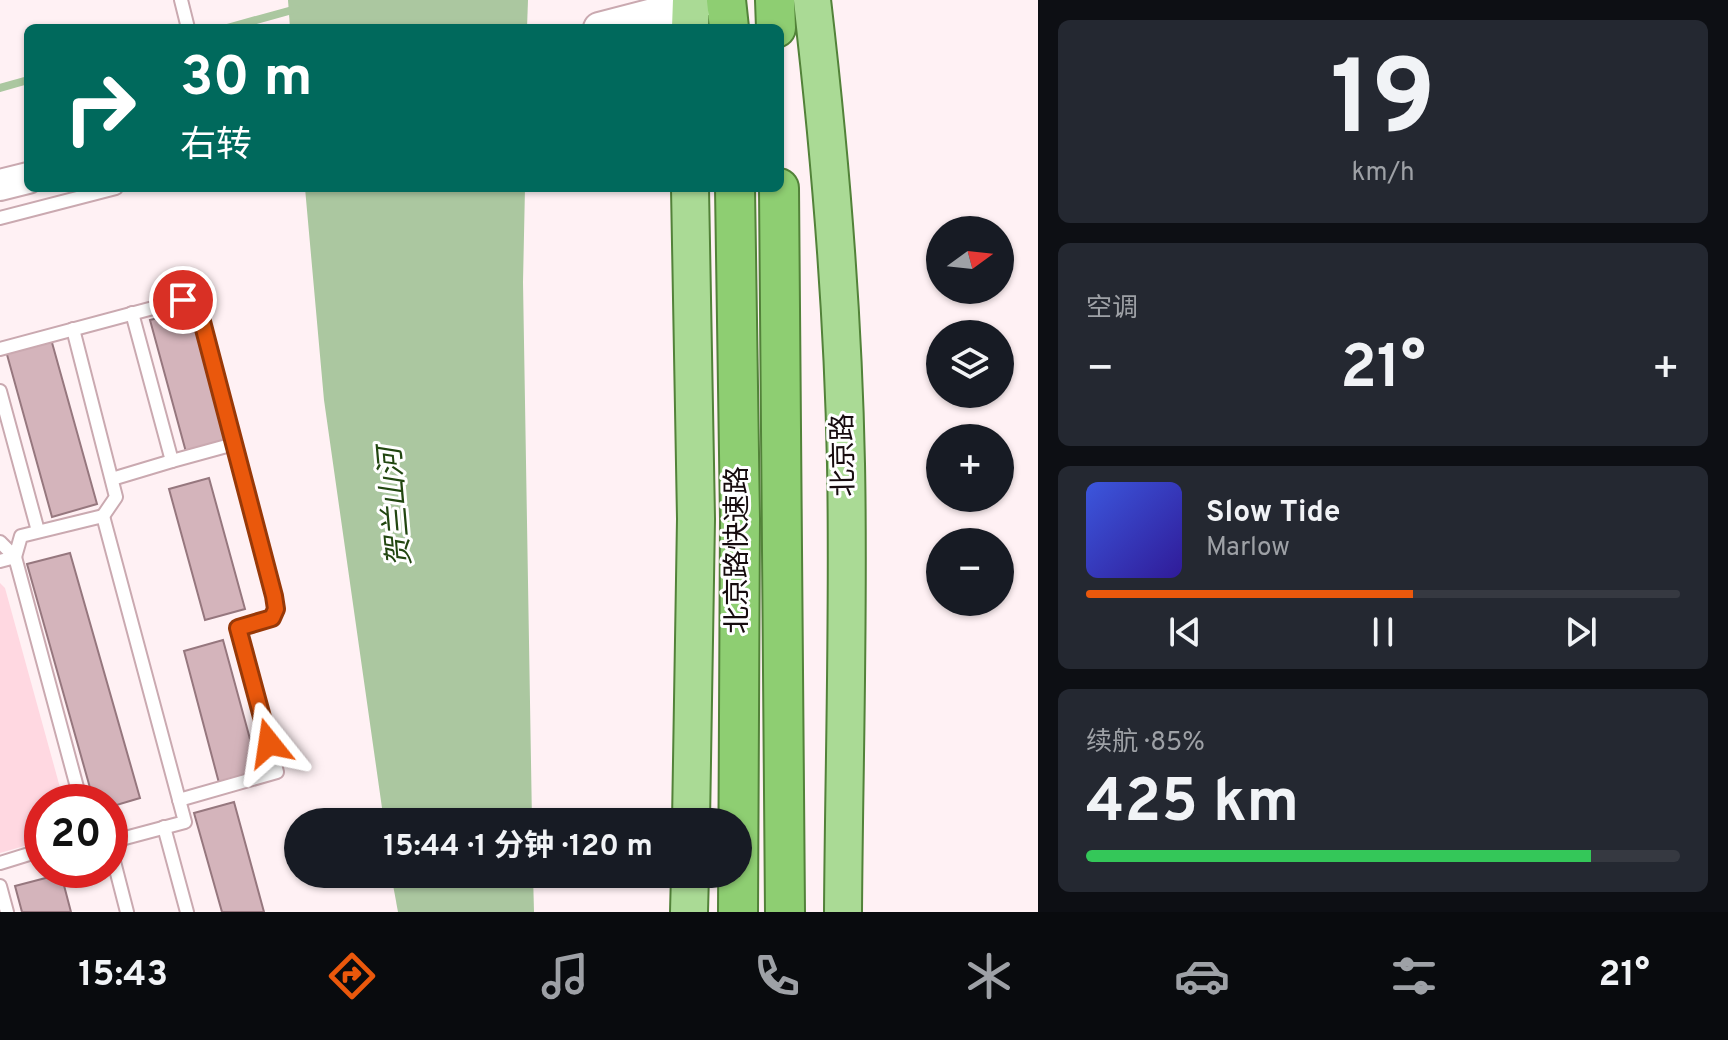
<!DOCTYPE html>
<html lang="zh">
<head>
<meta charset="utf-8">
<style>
  body { margin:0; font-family:Overpass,"Noto Sans SC",sans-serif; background:#242831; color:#f1f3f6; height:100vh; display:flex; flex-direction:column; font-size:30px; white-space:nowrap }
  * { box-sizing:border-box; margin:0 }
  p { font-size:26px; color:#9ea1a6 }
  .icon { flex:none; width:44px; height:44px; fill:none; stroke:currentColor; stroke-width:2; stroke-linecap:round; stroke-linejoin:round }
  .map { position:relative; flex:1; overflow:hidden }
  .side { display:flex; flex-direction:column; gap:20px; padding:20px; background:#0d0f14; width:690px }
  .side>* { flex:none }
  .top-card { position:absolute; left:24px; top:24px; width:760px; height:168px; border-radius:12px; box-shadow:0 2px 6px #0004; background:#00695c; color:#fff; overflow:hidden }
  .needle { width:52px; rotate:75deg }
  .tools { position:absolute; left:926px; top:216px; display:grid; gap:16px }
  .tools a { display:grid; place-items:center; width:88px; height:88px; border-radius:50%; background:#171b24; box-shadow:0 2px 6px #0004; font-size:40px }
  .speed { position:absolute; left:24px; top:784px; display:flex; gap:16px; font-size:40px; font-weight:700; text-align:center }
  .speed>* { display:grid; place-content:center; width:104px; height:104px; border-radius:50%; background:#171b24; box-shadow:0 2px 6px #0004; line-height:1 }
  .speed .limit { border:12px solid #d22; background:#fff; color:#111 }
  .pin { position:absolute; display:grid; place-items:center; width:68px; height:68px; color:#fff; margin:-34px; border:4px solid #fff; border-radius:50%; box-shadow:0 2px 8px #0007 }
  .me { position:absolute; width:88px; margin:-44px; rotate:345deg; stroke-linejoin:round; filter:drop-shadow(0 0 6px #0008) }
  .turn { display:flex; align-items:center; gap:28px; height:168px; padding:0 24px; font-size:36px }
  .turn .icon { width:104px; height:104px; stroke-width:2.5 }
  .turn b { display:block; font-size:56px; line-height:68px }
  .big { font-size:60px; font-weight:700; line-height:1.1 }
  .side .widget { flex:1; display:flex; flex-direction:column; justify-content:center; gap:12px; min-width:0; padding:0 28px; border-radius:12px; background:#242831 }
  .side .dial { align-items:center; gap:0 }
  .dial b { font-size:104px; line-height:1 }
  .song { display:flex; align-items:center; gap:24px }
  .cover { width:96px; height:96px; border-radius:12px; background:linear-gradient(135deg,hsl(230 70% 55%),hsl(250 70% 35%)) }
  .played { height:8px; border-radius:4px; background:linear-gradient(90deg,#ea580c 55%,#363941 55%) }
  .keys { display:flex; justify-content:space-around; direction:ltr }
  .heat { display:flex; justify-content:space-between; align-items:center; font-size:44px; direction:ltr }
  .charge { height:12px; border-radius:6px; background:linear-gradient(90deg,#34c759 85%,#363941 0) }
  .trip { position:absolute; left:284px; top:808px; width:468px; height:80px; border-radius:40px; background:#171b24; box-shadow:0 2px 6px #0004; font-weight:700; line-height:80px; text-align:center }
  .tab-bar { display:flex; height:128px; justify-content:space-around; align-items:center; background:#090b0e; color:#9ea1a6 }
  .tab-bar .icon { width:56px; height:56px }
  .tab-bar .active { color:#ea580c }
  .tab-bar b { font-size:36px; color:#f1f3f6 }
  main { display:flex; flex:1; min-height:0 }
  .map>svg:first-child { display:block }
  .green { fill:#ffd8e1 }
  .water { fill:#abc7a0 }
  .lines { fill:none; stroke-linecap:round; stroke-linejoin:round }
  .stream { stroke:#abc7a0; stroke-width:8 }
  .building { fill:#d4b4bb; stroke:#96777e; stroke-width:2 }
  .service-casing { stroke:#caa9b0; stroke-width:16 }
  .tertiary-casing { stroke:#caa9b0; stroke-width:34 }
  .primary-casing { stroke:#528239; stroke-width:40 }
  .trunk-casing { stroke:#528239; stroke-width:42 }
  .service { stroke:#fff; stroke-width:12 }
  .tertiary { stroke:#fff; stroke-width:30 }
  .primary { stroke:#aada95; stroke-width:36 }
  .trunk { stroke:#8ece72; stroke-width:38 }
  .route-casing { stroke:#983908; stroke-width:20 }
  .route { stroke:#ea580c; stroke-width:14 }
  .labels { text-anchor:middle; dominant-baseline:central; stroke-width:6; stroke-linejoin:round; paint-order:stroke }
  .street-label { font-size:28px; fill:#170c0f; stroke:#fff }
  .water-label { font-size:30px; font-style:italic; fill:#214610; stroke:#fff }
</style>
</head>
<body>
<main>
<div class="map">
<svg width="1038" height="912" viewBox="0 0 1038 912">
  <rect width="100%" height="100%" fill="#fff1f4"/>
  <path class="green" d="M 0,583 L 5,588 L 64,802 L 42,802 L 42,841 L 0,853 Z"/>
  <g class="water">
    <path d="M 288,0 L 528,0 L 527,28 L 290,28 Z"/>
    <path d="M 305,188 L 525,188 L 523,282 L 532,822 L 384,822 L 324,400 Z"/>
    <path d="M 391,874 L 533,874 L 534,912 L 398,912 Z"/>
  </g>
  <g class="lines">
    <g class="stream">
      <path d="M 227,28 L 296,9"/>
      <path d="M 0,88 L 28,80"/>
    </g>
  </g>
  <g class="building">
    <path d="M 190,310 L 226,441 L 186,452 L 150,320 Z"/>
    <path d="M 51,339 L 97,504 L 52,517 L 6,351 Z"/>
    <path d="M 209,478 L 245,609 L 205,620 L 169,489 Z"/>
    <path d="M 70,553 L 140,798 L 110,807 L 110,802 L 94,802 L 27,564 Z"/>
    <path d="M 223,640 L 259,772 L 219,783 L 184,651 Z"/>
    <path d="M 234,802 L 264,912 L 222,912 L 194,813 Z"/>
    <path d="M 61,874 L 71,912 L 22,912 L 15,886 Z"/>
  </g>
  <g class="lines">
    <g class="service-casing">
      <g id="service">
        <path d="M 181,0 L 188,28"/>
        <path d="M 0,218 L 116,188"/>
        <path d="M 73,329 L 116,497 L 103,516"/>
        <path d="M 0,349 L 183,300 L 192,301 L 199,310 L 274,596 L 276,609 L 272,618 L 238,628 L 277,772 L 179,800"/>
        <path d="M 0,391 L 38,531"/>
        <path d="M 172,461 L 234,444"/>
        <path d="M 112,479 L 172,461 L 132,313"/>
        <path d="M 0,542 L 15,557 L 21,536 L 103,516 L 185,822 L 110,842"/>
        <path d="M 0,561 L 15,557 L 81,802"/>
        <path d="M 164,827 L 187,912"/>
        <path d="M 110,846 L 127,912"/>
        <path d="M 0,863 L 42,850"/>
        <path d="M 0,886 L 7,912"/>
      </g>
    </g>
    <g class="tertiary-casing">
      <g id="tertiary">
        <path d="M 599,28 L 707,0"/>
        <path d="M 0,185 L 28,178"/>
      </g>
    </g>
    <g class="primary-casing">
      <g id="primary">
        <path d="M 812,0 C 830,154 843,309 846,464 C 849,613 844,763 843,912"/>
        <path d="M 690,28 L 691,0"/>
        <path d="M 690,188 L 696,519 L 691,822"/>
        <path d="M 689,912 L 690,874"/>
      </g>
    </g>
    <g class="trunk-casing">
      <g id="trunk">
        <path d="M 726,0 L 729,28"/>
        <path d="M 775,0 L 776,28"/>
        <path d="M 735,188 L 740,519 L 738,912"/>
        <path d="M 779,188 L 785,912"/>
      </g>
    </g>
    <use href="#service" class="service"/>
    <use href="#tertiary" class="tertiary"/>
    <use href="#primary" class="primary"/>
    <use href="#trunk" class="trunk"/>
  </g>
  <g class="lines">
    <g class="route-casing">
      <path id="route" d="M 183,300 L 192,301 L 199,310 L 274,596 L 276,609 L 272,618 L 238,628 L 269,743"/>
    </g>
    <use href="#route" class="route"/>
  </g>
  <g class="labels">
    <g class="street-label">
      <text transform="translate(845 455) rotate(-91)">北京路</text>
      <text transform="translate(739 550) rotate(-90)">北京路快速路</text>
    </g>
    <g class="water-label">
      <text transform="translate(397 507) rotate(-95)">贺兰山河</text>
    </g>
  </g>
</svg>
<div class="tools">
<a><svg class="needle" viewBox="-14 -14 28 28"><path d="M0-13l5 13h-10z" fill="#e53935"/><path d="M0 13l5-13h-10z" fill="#9ea1a6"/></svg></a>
<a><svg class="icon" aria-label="layers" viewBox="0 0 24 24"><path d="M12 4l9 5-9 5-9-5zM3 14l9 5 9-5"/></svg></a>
<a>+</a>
<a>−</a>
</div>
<div class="speed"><div class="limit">20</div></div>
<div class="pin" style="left:183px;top:300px;background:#d93025"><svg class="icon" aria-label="arrive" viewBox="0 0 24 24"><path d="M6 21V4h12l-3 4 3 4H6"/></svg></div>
<svg class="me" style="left:269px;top:743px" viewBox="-20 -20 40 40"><path d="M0-17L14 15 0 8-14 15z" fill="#ea580c" stroke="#fff" stroke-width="4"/></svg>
<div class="trip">15:44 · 1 分钟 · 120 m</div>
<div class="top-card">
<div class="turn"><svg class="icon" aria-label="right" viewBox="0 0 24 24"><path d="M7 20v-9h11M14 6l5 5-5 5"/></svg><div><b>30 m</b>右转</div></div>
</div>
</div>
<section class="side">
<div class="widget dial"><b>19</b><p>km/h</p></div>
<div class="widget"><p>空调</p>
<div class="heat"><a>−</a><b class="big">21°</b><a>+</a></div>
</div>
<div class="widget">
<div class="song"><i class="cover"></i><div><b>Slow Tide</b><p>Marlow</p></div></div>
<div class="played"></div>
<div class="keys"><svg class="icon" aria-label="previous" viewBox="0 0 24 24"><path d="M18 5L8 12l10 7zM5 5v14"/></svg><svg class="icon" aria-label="pause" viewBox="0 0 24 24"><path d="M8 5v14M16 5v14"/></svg><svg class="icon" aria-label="next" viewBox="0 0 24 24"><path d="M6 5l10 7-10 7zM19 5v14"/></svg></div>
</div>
<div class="widget"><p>续航 · 85%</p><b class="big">425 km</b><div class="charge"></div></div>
</section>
</main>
<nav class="tab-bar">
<b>15:43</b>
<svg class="icon active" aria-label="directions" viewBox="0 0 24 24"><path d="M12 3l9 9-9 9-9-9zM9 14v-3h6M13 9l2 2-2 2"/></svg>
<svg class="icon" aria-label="music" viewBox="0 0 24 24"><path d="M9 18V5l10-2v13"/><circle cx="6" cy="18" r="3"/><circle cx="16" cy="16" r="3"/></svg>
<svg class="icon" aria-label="phone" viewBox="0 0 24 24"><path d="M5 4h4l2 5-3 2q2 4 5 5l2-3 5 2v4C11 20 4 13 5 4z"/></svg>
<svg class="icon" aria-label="climate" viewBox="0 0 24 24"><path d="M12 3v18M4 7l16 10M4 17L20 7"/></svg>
<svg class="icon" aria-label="car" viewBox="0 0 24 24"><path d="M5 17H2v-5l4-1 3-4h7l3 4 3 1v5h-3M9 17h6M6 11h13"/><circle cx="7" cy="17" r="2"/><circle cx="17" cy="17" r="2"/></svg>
<svg class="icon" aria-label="filters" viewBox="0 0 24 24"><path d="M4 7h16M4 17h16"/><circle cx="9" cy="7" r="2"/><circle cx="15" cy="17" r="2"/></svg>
<b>21°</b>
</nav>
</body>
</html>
